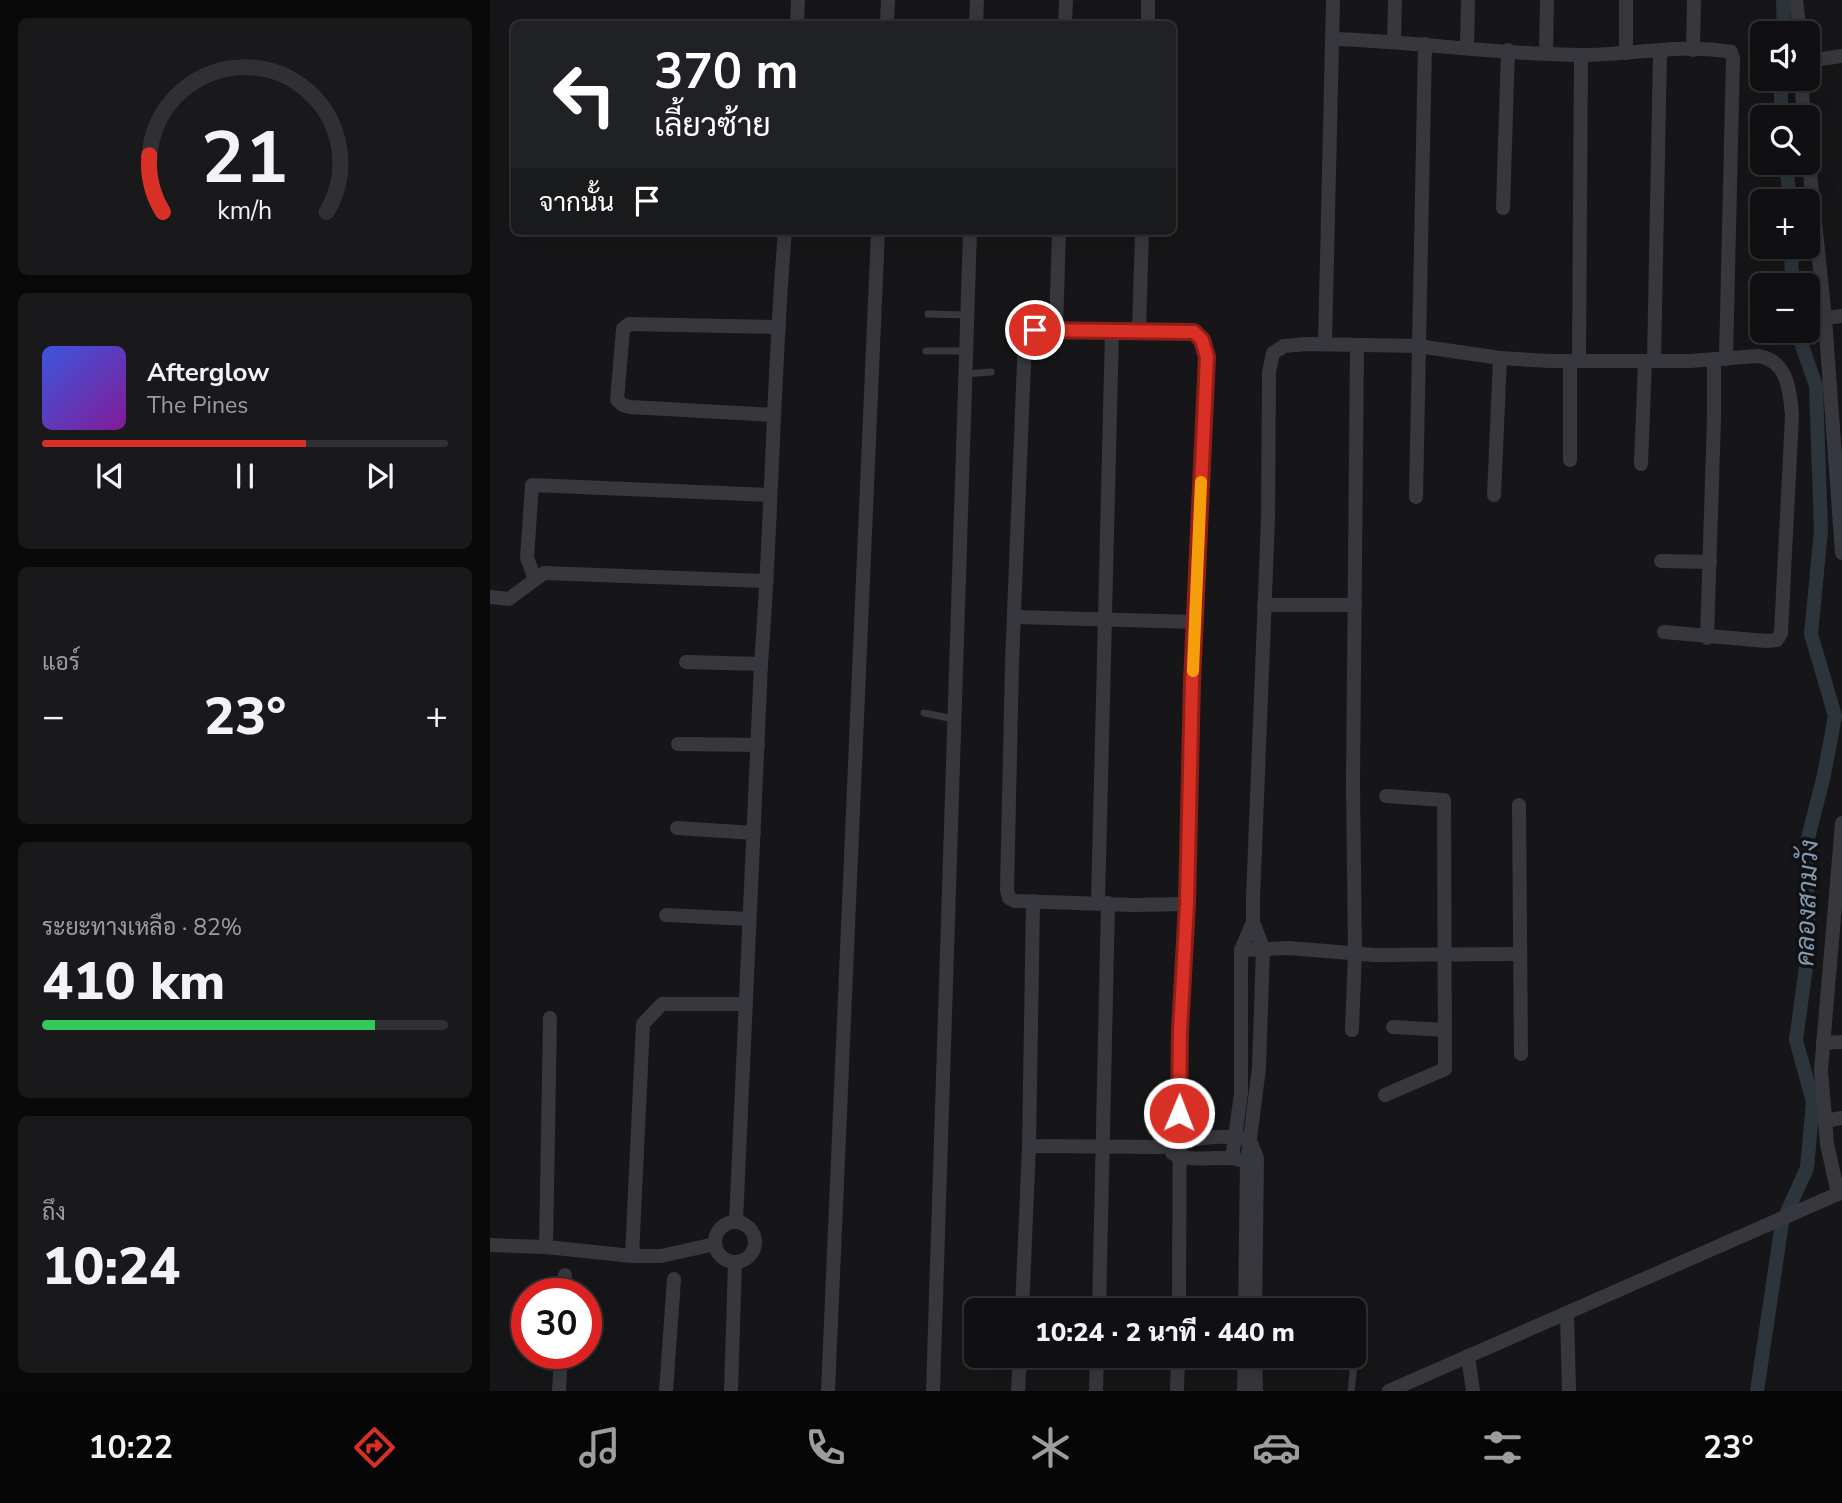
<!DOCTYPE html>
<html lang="th">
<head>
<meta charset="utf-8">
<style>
  body { margin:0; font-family:"Nunito Sans",Sarabun,sans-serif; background:#19191b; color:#f1f3f6; height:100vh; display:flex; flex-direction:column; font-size:26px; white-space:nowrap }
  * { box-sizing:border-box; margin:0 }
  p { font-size:23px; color:#9c9d9f }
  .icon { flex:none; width:38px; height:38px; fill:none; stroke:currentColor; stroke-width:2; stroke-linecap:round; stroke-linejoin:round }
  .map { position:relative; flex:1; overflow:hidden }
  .sheet { display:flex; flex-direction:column; gap:18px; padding:18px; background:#09090a; width:490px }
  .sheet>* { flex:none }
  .hud { position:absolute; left:21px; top:21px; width:665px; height:214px; border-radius:10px; box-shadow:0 7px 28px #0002,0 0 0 2px #303032; background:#202124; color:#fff; overflow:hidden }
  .tools { position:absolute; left:1260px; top:21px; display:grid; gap:14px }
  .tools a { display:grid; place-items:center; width:70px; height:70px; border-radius:10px; background:#101012; box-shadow:0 7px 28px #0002,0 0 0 2px #303032; font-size:35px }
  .speed { position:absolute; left:21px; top:1278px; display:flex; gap:14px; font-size:35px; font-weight:700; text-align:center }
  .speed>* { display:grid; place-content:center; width:91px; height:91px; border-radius:50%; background:#101012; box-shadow:0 7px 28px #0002,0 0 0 2px #303032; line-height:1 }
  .speed .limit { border:10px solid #d22; background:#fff; color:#111 }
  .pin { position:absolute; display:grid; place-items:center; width:60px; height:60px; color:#fff; margin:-30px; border:4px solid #fff; border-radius:50%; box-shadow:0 2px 7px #0007 }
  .me { position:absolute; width:77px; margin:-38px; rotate:1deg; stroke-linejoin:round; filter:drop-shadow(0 0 5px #0008) }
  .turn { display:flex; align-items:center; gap:24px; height:147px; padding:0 28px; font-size:32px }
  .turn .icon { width:91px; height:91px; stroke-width:2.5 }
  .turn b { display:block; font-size:49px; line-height:60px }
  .then { display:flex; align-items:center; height:66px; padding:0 28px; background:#0003; gap:14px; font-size:26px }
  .big { font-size:52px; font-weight:800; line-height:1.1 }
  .sheet .card { flex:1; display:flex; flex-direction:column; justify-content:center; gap:10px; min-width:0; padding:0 24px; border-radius:10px; background:#19191b }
  .sheet .dial { align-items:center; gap:0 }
  .dial svg { height:182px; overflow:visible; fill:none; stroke:#303032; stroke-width:7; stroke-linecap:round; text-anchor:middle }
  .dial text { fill:#f1f3f6; stroke:none }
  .song { display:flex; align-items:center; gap:21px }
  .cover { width:84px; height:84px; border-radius:10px; background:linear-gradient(135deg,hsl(230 70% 55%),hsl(290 70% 35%)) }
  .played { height:7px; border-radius:4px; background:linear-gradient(90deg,#d93025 65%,#303032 65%) }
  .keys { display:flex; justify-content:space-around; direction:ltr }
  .heat { display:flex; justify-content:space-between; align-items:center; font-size:38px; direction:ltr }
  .charge { height:10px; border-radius:5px; background:linear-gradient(90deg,#34c759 82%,#303032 0) }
  .trip { position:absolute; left:474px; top:1298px; width:402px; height:70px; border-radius:10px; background:#101012; box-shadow:0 7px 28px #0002,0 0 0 2px #303032; font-weight:800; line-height:70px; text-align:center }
  .menu { display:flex; height:112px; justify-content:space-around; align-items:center; background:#060607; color:#9c9d9f }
  .menu .icon { width:49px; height:49px }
  .menu .on { color:#d93025 }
  .menu b { font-size:32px; color:#f1f3f6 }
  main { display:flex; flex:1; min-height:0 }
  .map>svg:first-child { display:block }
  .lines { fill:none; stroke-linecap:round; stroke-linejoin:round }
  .canal { stroke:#2c353c; stroke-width:14 }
  .service { stroke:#37383d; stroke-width:7 }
  .minor { stroke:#37383d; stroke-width:14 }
  .route-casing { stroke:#8d1f18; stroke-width:18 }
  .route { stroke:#d93025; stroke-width:12 }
  .slow { stroke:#f59e0b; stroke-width:12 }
  .labels { text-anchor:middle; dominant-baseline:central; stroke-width:7; stroke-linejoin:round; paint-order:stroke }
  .water-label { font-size:26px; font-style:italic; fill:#7f9bb3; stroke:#111113 }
</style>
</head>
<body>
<main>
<section class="sheet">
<div class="card dial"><svg viewBox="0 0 100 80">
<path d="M14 69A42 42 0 1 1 86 69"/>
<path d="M14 69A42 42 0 0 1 8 44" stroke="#d93025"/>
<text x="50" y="56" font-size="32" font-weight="700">21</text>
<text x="50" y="72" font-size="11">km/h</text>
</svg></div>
<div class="card">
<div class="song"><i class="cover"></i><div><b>Afterglow</b><p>The Pines</p></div></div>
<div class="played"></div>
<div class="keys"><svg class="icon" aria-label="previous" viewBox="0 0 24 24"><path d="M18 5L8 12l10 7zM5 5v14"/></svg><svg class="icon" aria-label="pause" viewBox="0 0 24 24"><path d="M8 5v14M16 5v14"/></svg><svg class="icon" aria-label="next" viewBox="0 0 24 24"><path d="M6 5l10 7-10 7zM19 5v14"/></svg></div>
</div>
<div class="card"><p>แอร์</p>
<div class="heat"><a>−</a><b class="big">23°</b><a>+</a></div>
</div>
<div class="card"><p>ระยะทางเหลือ · 82%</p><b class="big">410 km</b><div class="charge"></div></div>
<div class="card"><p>ถึง</p><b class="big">10:24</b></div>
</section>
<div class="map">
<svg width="1352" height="1391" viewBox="0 0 1352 1391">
  <rect width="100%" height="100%" fill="#161618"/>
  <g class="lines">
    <g class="canal">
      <path d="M 1293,0 L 1294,33"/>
      <path d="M 1291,117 L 1291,79"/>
      <path d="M 1296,163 L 1300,201"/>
      <path d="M 1301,247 L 1302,285"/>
      <path d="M 1267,1391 L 1292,1223 L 1317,1168 L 1323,1102 L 1306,1040 L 1319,945 L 1316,846 L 1334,775 L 1345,716 L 1321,634 L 1331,531 L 1326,386 L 1307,331"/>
    </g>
    <g class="service">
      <path d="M 438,314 L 477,315"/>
      <path d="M 436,351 L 476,351"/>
      <path d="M 475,374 L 501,372"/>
      <path d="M 434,713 L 464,719"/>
      <path d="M 861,1391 L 864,1364"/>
    </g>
    <g class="minor">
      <path d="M 1306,0 L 1310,33"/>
      <path d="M 307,24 L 308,0"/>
      <path d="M 397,24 L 398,0"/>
      <path d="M 486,24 L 487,0"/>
      <path d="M 575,24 L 576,0"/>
      <path d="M 658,24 L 658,0"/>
      <path d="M 842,39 C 925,41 1009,55 1092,55 C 1140,55 1194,43 1241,52 L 1243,58 L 1236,359"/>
      <path d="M 904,40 L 905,0"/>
      <path d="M 977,48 L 978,0"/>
      <path d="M 1203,50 L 1204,0"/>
      <path d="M 1056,53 L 1057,0"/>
      <path d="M 1136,53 L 1136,0"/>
      <path d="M 1318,61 L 1352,56"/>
      <path d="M 1311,79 L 1314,117"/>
      <path d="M 1318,154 L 1335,318 L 1352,553"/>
      <path d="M 1013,208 L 1018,50"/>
      <path d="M 1335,318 L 1352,316"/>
      <path d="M 566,329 L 569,231"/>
      <path d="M 649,330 L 652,231"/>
      <path d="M 835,344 L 843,0"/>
      <path d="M 1080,361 L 1080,460"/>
      <path d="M 1089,361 L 1091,55"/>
      <path d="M 1164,361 L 1170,52"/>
      <path d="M 283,415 L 140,407 L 133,405 L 127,400 L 133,329 L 139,324 L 289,327"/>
      <path d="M 1151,464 L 1155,361"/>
      <path d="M 1004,495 L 1010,358"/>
      <path d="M 926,497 L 935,44"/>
      <path d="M 1171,561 L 1220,562"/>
      <path d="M 45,579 L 37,558 L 42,485 L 280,495"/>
      <path d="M 0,597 L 19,599 L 54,573 L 277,581"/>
      <path d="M 774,605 L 865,605"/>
      <path d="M 524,617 L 705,622"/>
      <path d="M 1217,638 L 1224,419 L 1224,360"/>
      <path d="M 196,662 L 271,664"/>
      <path d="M 188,744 L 268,745"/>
      <path d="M 1029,805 L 1031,1054"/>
      <path d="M 187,828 L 264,833"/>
      <path d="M 608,903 L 622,330"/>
      <path d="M 176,915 L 259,919"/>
      <path d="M 751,950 L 799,948 L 884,955 L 1029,954"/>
      <path d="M 903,1027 L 955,1030"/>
      <path d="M 862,1030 L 865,953 L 863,784 L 867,345"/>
      <path d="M 1333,1043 L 1352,1042"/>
      <path d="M 895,1095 L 955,1069 L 954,800 L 896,796"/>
      <path d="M 1335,1121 L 1352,1118"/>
      <path d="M 539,1146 L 672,1147 C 695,1139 736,1133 760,1140 L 767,1158 L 765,1311"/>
      <path d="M 682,1153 C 704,1165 733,1152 757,1162 L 755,1311"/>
      <path d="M 742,1158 L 751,1094 L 751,950 L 763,922"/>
      <path d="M 757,1162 L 769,1068 L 773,948 L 763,922 L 763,899 L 778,519 L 779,372 L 783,353 L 794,346 L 817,344 L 928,346 L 1010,358 L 1060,361 L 1200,361 L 1267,356 C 1297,359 1300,390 1302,415 L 1291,633 L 1287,640 L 1276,641 L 1174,632"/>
      <path d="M 1348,1194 L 1337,1144 L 1331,1070 L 1352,823"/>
      <path d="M 246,1222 L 271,664 C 282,520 283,375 295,231"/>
      <circle cx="245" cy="1242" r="20"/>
      <path d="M 0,1245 L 56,1247 L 142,1256 L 171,1256 L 225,1244"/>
      <path d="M 56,1247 L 60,1018"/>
      <path d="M 142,1256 L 153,1024 L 172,1004 L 255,1004"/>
      <path d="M 74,1293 L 75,1275"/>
      <path d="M 532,1311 L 539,1146 L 543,901"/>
      <path d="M 609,1311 L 618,903"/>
      <path d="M 689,1311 L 690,1031 L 697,904 L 699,791 L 717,357 L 712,340 L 703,332 L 566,329 L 537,331 L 535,337 L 522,663 L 517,890 L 519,898 L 525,901 L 644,905 L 697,904"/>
      <path d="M 1077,1313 L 1079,1391"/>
      <path d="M 765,1356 L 766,1391"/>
      <path d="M 978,1356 L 983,1391"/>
      <path d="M 69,1391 L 71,1353"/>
      <path d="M 176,1391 L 184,1279"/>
      <path d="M 241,1391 L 245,1262"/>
      <path d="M 338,1391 L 388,231"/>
      <path d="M 443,1391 L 480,231"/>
      <path d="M 528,1391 L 530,1356"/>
      <path d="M 606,1391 L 607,1356"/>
      <path d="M 687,1391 L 688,1356"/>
      <path d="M 754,1391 L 755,1356"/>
      <path d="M 899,1391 L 1352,1192"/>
    </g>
  </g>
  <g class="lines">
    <g class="route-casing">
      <path id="route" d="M 545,330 L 704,332 L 712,340 L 717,357 L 702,681 L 697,904 L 690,1031 L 689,1113"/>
    </g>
    <use href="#route" class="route"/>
    <path class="slow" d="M 703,671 L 711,482"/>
  </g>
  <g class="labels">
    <g class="water-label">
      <text transform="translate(1317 903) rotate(-88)">คลองสามวัง</text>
    </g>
  </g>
</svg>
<div class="tools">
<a><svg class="icon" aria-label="sound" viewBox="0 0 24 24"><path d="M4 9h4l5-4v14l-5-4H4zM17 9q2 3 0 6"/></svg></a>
<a><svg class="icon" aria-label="search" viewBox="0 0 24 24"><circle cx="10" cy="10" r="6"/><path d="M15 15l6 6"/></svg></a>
<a>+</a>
<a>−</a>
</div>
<div class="speed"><div class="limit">30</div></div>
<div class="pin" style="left:545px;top:330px;background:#d93025"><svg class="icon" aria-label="arrive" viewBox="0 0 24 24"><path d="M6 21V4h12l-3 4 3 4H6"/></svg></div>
<svg class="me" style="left:689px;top:1113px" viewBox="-20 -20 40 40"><circle r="17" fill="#d93025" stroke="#fff" stroke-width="3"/><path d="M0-11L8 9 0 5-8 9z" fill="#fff"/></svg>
<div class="trip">10:24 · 2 นาที · 440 m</div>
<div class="hud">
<div class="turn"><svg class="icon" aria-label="left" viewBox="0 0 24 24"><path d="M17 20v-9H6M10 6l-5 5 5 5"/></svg><div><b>370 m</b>เลี้ยวซ้าย</div></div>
<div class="then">จากนั้น<svg class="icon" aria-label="arrive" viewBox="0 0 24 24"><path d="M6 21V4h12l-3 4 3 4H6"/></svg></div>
</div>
</div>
</main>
<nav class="menu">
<b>10:22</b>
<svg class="icon on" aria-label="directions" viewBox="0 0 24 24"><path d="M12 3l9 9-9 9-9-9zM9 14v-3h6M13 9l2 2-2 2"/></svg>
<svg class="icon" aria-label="music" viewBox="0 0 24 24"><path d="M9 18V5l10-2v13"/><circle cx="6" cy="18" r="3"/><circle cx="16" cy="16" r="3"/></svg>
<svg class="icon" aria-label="phone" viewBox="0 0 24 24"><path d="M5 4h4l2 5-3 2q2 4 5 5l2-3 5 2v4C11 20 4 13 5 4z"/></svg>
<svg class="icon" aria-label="climate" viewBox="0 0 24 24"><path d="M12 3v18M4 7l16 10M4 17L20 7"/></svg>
<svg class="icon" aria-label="car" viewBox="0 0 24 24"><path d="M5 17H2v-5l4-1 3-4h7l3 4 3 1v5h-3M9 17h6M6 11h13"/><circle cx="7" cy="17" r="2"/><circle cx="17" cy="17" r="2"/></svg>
<svg class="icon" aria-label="filters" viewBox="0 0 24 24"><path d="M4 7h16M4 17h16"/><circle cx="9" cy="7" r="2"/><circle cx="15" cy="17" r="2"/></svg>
<b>23°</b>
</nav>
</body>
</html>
